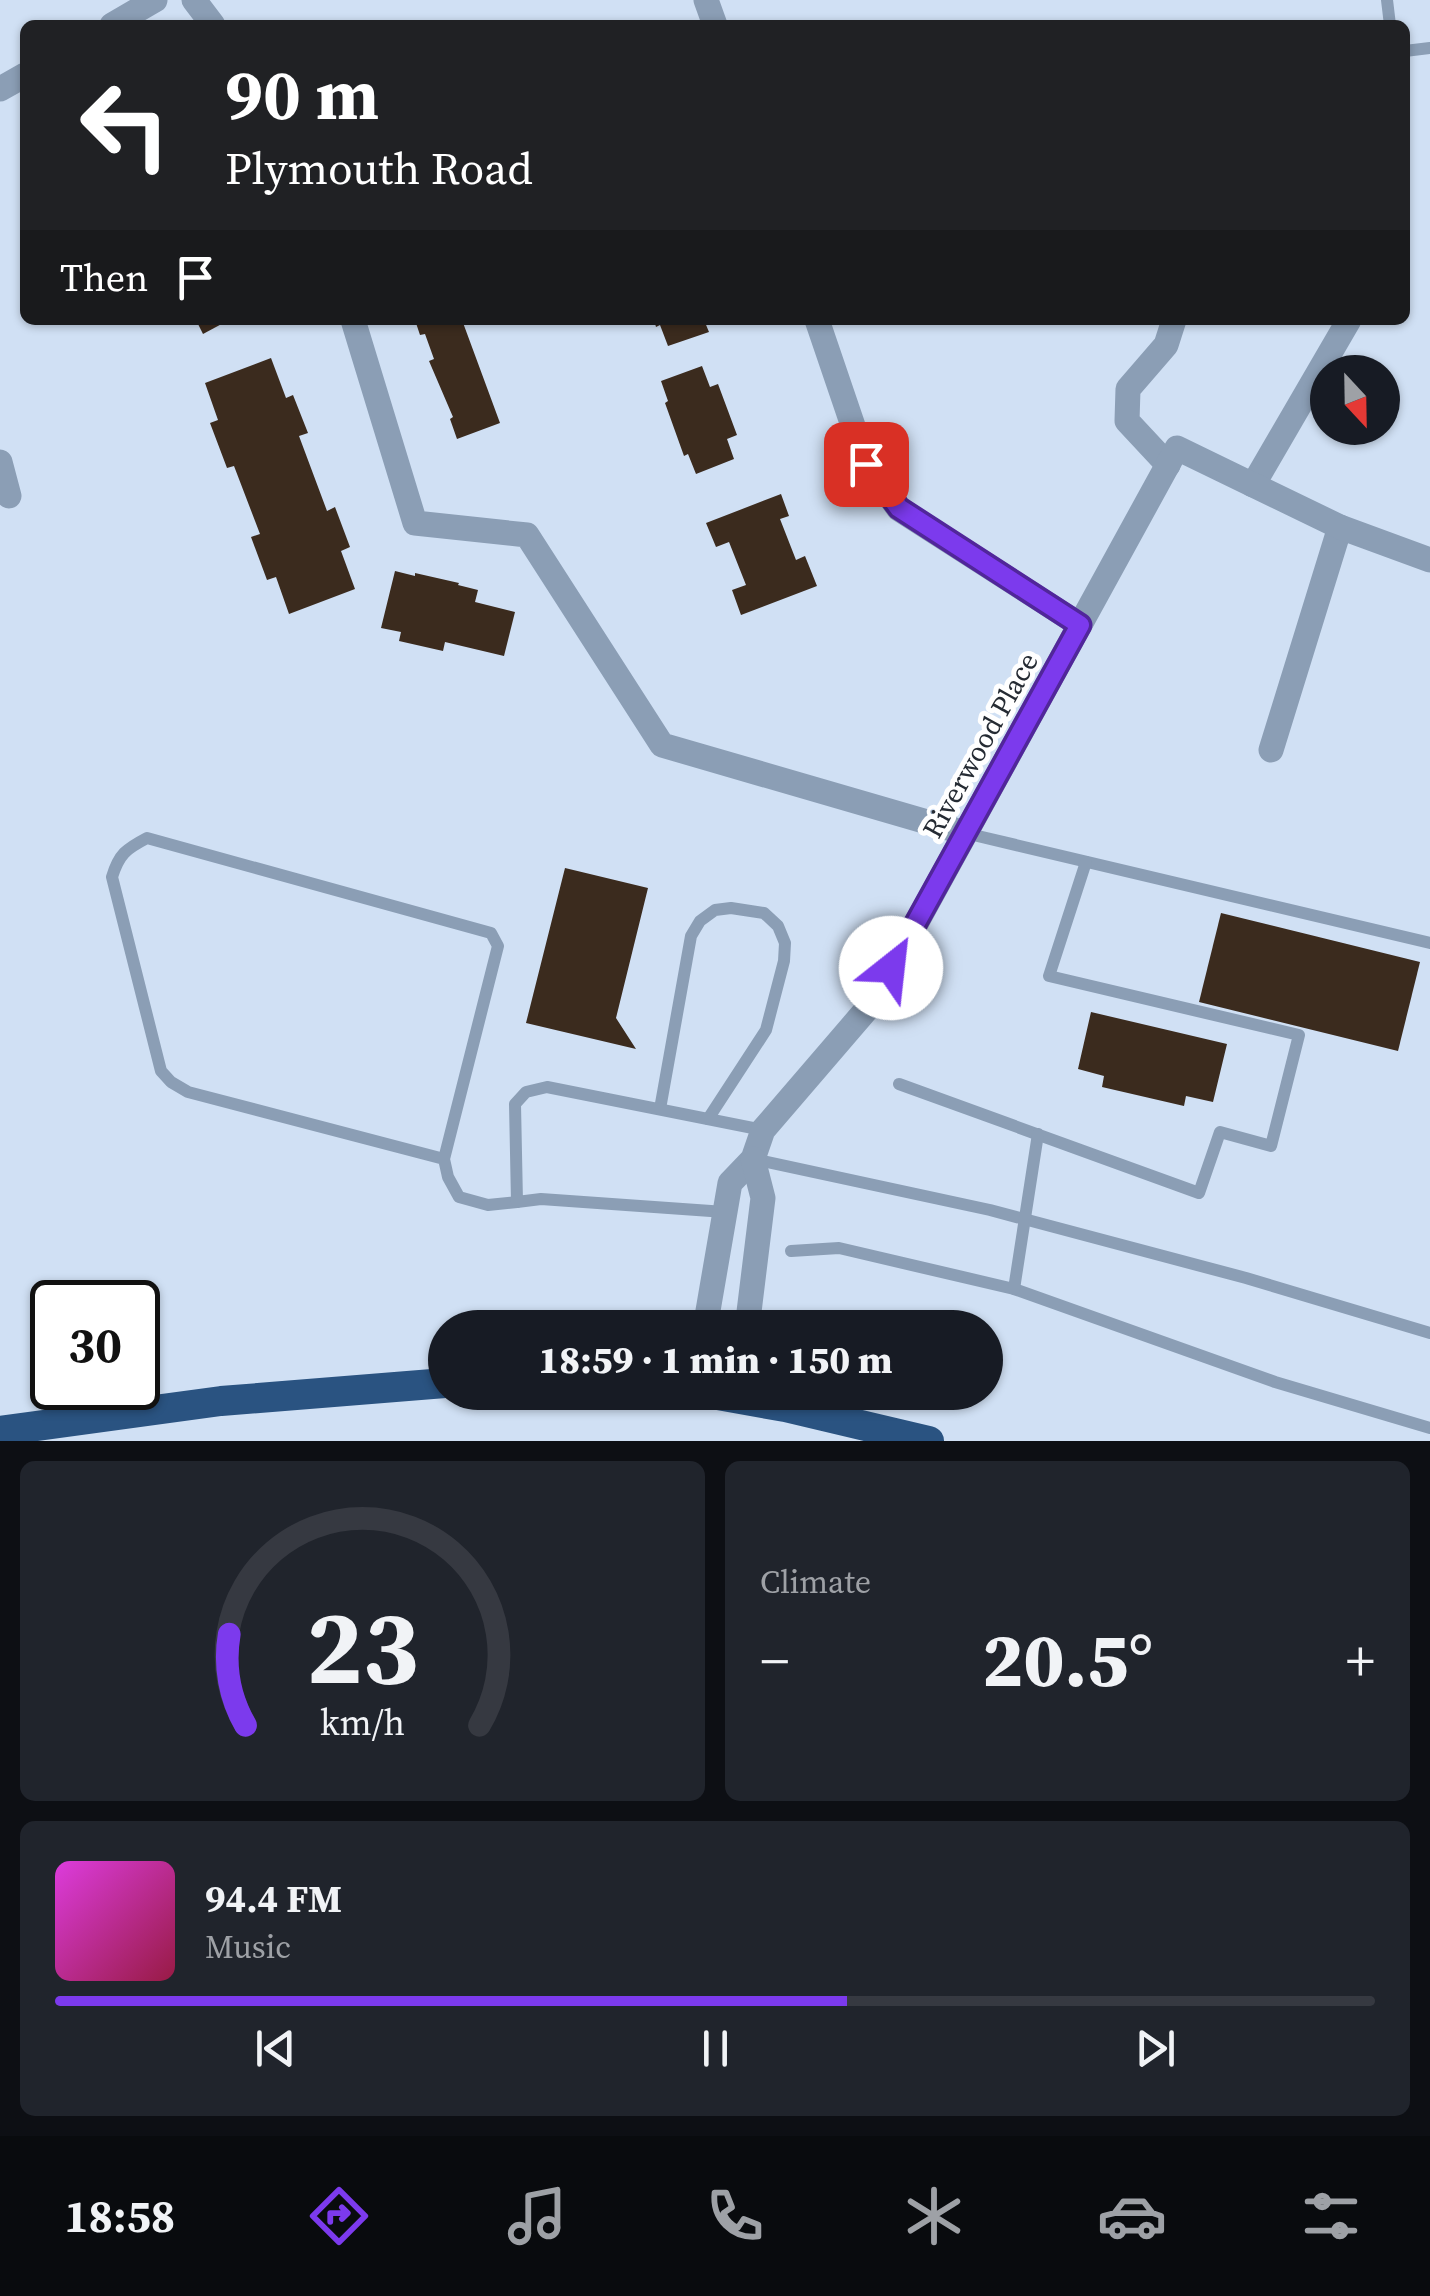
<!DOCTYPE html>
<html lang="en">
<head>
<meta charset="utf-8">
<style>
  body { margin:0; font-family:"Source Serif 4",serif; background:#20242c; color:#f1f3f6; height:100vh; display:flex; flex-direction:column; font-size:38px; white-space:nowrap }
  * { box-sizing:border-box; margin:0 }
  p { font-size:32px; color:#9ea1a6 }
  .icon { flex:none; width:55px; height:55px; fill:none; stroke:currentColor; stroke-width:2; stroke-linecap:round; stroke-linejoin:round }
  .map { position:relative; height:1441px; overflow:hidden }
  .panel { display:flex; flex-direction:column; gap:20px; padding:20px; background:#0d0f14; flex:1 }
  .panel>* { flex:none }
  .banner { position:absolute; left:20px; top:20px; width:1390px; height:305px; border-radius:15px; box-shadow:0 2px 8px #0004; background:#202124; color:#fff; overflow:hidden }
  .needle { width:65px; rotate:158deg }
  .controls { position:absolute; left:1310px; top:355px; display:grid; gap:20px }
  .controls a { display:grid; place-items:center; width:90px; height:90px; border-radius:50%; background:#171b24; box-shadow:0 2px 8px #0004; font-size:50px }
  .speed { position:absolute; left:30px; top:1280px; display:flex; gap:20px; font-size:50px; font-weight:700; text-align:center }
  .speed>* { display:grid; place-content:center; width:130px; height:130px; border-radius:50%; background:#171b24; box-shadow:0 2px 8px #0004; line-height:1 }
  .speed .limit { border:5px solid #111; border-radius:15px; background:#fff; color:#111 }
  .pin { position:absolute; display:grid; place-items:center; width:85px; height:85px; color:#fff; margin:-42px; border-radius:20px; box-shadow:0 5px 15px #0006 }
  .me { position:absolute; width:110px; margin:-55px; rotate:29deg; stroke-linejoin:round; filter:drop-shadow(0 0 8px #0008) }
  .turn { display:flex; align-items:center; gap:35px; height:210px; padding:0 40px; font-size:45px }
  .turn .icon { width:130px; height:130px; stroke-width:2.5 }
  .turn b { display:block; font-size:70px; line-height:85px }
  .then { display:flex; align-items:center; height:95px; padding:0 40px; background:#0003; gap:20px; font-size:38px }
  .big { font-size:75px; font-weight:800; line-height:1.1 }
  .panel .widget { flex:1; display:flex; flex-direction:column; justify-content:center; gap:15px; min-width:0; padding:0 35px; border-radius:15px; background:#20242c }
  .panel .dial { align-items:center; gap:0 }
  .dial svg { height:260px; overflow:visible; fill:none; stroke:#363941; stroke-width:7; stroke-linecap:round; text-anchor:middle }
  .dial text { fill:#f1f3f6; stroke:none }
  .song { display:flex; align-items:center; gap:30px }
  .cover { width:120px; height:120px; border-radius:15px; background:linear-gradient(135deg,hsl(300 70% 55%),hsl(340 70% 35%)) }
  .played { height:10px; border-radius:5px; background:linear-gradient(90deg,#7c3aed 60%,#363941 60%) }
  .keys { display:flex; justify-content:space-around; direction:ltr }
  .heat { display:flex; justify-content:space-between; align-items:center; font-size:55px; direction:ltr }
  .panel .tiles { flex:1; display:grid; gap:20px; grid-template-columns:1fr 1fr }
  .widget:last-child { grid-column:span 2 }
  .trip { position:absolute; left:428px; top:1310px; width:575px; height:100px; border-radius:50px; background:#171b24; box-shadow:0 2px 8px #0004; font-weight:800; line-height:100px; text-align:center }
  .tab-bar { display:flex; height:160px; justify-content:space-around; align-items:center; background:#090b0e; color:#9ea1a6 }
  .tab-bar .icon { width:70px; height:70px }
  .tab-bar .on { color:#7c3aed }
  .tab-bar b { font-size:45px; color:#f1f3f6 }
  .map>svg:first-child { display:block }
  .building { fill:#3b2b1e }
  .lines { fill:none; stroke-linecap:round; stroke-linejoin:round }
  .lane { stroke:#8b9eb5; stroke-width:12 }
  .street { stroke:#8b9eb5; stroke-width:25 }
  .highway { stroke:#2a5381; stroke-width:30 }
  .route-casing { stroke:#51269a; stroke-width:25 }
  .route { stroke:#7c3aed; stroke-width:18 }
  .labels { text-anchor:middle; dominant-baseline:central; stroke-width:10; stroke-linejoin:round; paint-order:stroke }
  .street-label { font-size:28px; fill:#252b33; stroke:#fff }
</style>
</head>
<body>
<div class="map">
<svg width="1430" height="1441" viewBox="0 0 1430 1441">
  <rect width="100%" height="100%" fill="#d0e0f4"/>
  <g class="building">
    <path d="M 196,320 L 229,320 L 203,334 Z"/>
    <path d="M 415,320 L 462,320 L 500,423 L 457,439 L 450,419 L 453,417 L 429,361 L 434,359 L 425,334 L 420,335 Z"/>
    <path d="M 654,320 L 704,320 L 709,332 L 668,346 L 660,325 L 656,327 Z"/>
    <path d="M 271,358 L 286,398 L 293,395 L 308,433 L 299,436 L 327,511 L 335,507 L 350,547 L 341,551 L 355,589 L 289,614 L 276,577 L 267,580 L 251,537 L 260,534 L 234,466 L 227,468 L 210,423 L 218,420 L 205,383 Z"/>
    <path d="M 702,366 L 710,387 L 718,384 L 737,435 L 727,439 L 734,459 L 696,474 L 688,454 L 684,456 L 665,403 L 668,401 L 661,381 Z"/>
    <path d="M 781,494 L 789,516 L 780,519 L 796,560 L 805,556 L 817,586 L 741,615 L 732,590 L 746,585 L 729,542 L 716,547 L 706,523 Z"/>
    <path d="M 395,571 L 415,576 L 415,573 L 459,583 L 458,585 L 478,590 L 475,602 L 515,612 L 504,656 L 445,642 L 443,651 L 399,641 L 401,632 L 381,628 Z"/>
    <path d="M 565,868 L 648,888 L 616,1018 L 636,1049 L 526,1023 Z"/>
    <path d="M 1221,913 L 1420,962 L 1398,1051 L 1199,1002 Z"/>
    <path d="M 1091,1012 L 1227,1044 L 1213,1102 L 1186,1096 L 1184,1106 L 1102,1087 L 1104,1076 L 1078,1069 Z"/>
  </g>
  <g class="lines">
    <g class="lane">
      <path d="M 1387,0 L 1390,25"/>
      <path d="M 1405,51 L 1430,48"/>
      <path d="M 965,833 L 1430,943"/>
      <path d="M 899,1084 L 1199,1193 L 1220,1132 L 1271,1146 L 1299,1035 L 1049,976 L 1086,862"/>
      <path d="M 660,1109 L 691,936 L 700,921 L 715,910 L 731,908 L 764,913 L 778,926 L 785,943 L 784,961 L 766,1030 L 708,1119"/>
      <path d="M 444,1159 L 188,1092 L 171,1082 L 161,1071 L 112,877 C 119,854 126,849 147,838 L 491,933 L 498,946 L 444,1159 L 448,1177 L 459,1197 L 488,1205 L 517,1202"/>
      <path d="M 753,1159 L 990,1210 L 1246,1278 L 1430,1333"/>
      <path d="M 725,1212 L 541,1199 L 517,1202 L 515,1104 L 526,1092 L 547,1087 L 763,1130"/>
      <path d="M 791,1251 L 839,1248 L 1014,1289 L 1275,1382 L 1430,1428"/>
      <path d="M 1014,1289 L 1038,1134"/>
    </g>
    <g class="street">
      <path d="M 194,0 L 213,25"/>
      <path d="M 706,0 L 715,25"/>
      <path d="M 112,25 L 155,0"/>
      <path d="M 0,89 L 25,75"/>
      <path d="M 353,320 L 415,523 L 527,535 L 662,745 L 965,833"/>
      <path d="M 817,320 L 866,464 L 899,509 L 1080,625"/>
      <path d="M 0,462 L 9,496"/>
      <path d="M 1168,465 L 1127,421 L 1128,389 L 1166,345 L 1174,320"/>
      <path d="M 1253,485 L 1349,320"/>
      <path d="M 1271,750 L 1340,527"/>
      <path d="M 705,1328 L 730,1183 L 753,1159 L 763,1130 L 873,1002 L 1177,448 L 1340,527 L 1430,560"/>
      <path d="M 747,1328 L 763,1198 L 753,1159"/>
    </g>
    <g class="highway">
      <path d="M 701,1392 L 785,1407 L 929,1441"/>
      <path d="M 0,1431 L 221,1401 L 445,1383"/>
    </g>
  </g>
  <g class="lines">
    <g class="route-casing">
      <path id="route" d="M 866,464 L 899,508 L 1080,625 L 891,968"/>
    </g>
    <use href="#route" class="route"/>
  </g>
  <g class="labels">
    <g class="street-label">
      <text transform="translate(980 745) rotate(-61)">Riverwood Place</text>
    </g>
  </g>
</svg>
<div class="controls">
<a><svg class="needle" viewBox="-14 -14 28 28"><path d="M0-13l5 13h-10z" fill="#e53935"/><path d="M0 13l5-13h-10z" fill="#9ea1a6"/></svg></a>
</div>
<div class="speed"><div class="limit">30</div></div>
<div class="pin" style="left:866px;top:464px;background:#d93025"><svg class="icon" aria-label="arrive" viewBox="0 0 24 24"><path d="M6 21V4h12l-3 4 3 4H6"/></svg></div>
<svg class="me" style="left:891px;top:968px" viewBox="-20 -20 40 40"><circle r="19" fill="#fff"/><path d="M0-13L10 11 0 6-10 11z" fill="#7c3aed"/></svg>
<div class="trip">18:59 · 1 min · 150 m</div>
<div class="banner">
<div class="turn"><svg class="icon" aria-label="left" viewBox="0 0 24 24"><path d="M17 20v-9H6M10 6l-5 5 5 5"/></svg><div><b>90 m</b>Plymouth Road</div></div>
<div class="then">Then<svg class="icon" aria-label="arrive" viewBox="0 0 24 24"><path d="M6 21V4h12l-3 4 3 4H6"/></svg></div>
</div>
</div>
<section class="panel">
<div class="tiles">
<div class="widget dial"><svg viewBox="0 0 100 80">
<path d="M14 69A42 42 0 1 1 86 69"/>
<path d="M14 69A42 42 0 0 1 9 41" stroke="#7c3aed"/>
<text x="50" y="56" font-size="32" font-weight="700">23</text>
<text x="50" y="72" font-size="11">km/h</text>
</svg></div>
<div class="widget"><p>Climate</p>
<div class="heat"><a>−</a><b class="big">20.5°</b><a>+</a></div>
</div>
<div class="widget">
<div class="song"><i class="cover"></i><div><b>94.4 FM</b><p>Music</p></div></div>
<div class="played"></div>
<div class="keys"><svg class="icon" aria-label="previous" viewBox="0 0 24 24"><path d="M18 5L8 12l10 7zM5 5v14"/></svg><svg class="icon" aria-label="pause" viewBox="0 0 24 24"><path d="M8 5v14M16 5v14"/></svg><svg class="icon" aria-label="next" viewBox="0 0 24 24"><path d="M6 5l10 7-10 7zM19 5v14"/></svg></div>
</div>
</div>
</section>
<nav class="tab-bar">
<b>18:58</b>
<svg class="icon on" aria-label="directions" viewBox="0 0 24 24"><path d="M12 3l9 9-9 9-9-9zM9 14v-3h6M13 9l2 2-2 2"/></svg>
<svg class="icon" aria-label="music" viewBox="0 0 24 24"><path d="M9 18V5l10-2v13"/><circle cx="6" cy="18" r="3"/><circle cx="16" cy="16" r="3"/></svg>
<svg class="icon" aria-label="phone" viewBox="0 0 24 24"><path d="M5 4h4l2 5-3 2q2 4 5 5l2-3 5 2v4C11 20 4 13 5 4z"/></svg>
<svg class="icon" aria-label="climate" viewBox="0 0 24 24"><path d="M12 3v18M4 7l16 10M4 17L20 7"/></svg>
<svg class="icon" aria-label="car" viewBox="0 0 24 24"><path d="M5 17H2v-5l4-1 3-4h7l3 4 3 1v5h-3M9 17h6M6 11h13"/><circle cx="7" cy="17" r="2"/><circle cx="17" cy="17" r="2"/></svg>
<svg class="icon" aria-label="filters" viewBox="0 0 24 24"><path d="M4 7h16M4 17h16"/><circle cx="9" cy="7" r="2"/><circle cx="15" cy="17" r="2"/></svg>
</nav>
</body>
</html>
